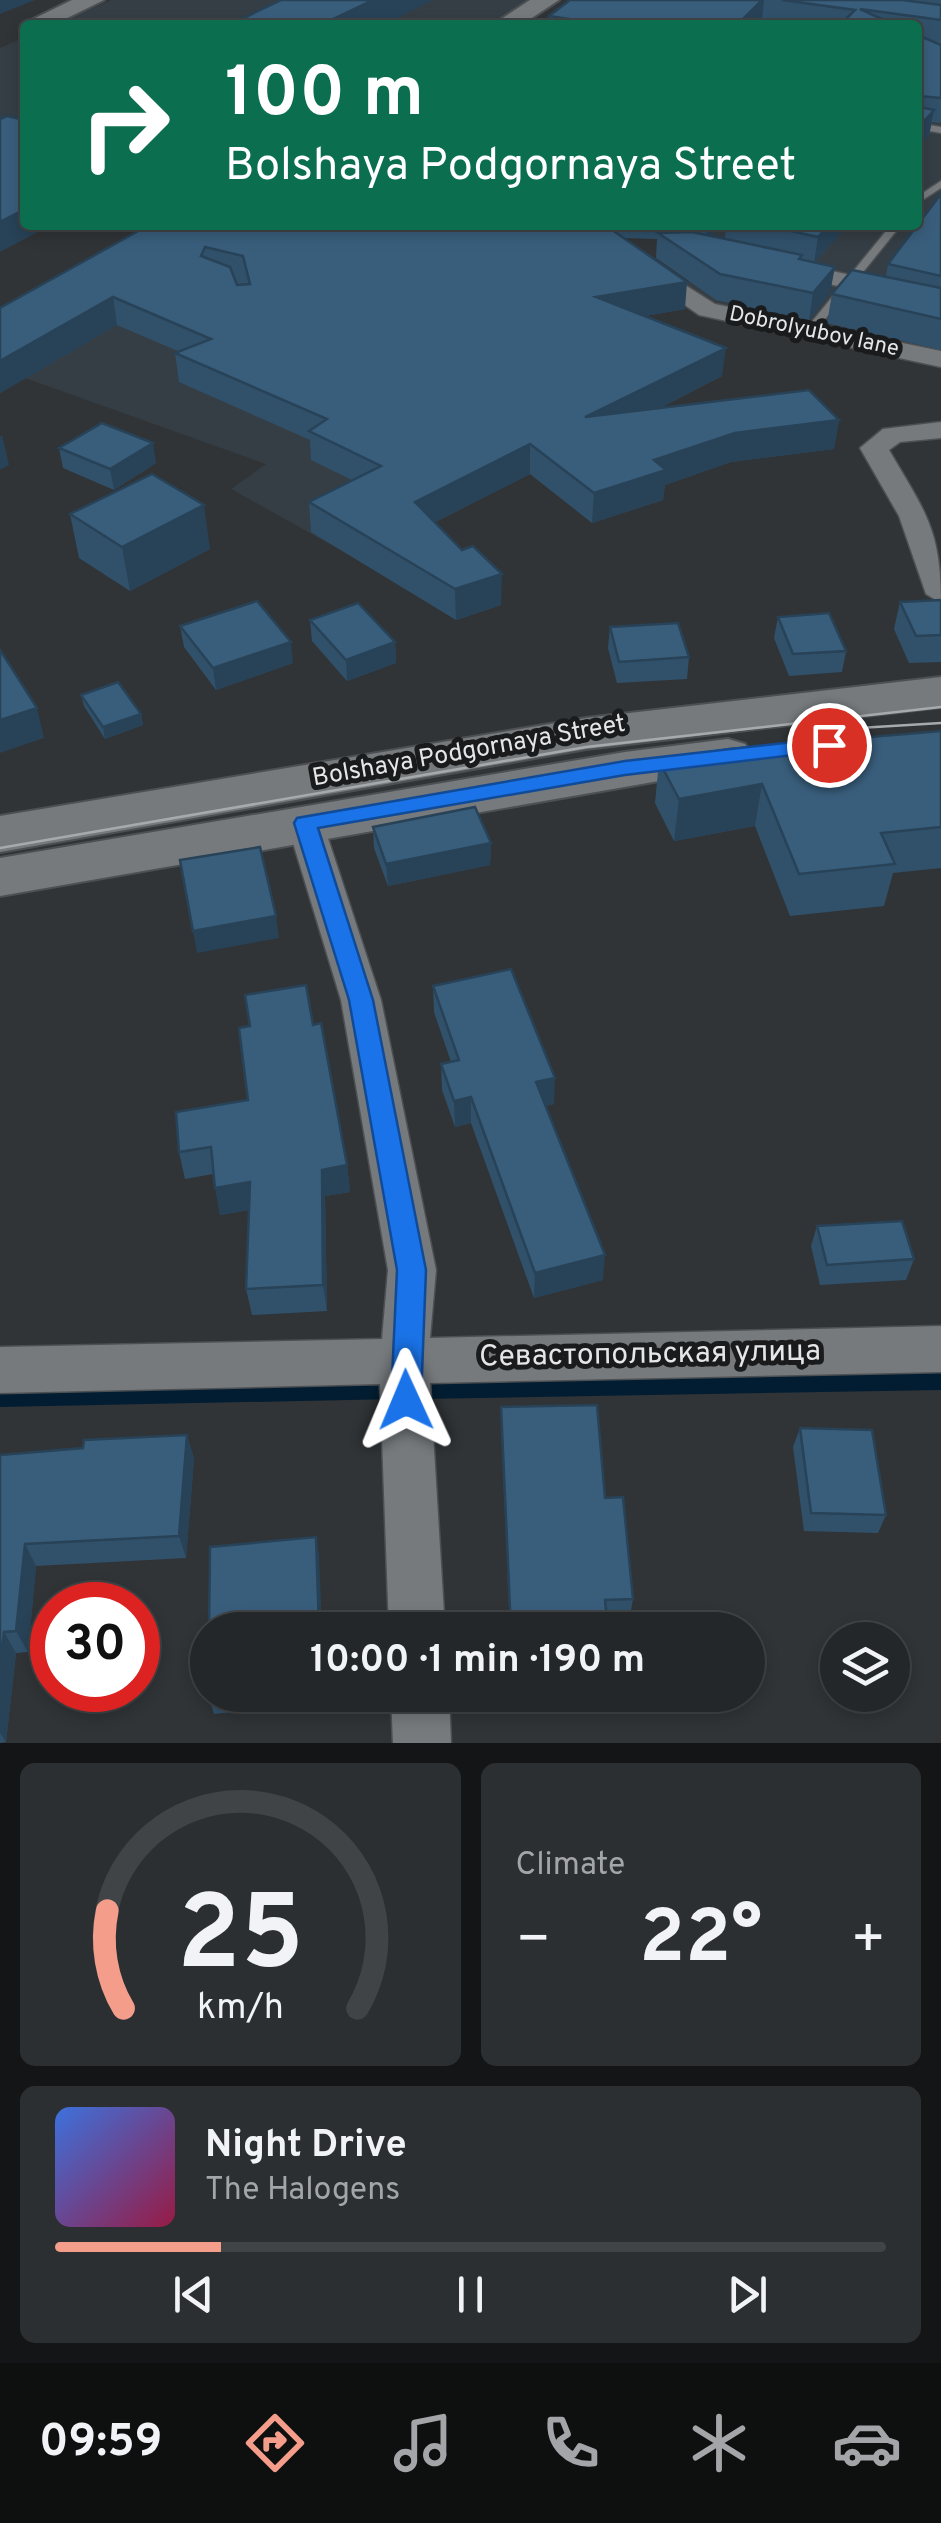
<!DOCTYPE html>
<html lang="en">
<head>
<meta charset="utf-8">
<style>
  body { margin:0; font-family:Overpass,sans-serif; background:#2c2f31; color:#f1f3f6; height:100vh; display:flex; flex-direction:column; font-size:38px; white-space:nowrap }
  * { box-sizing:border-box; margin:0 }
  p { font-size:32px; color:#a3a5a8 }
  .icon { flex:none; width:55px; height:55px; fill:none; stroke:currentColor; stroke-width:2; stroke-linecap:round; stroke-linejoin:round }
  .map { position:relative; height:1743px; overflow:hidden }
  .panel { display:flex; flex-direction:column; gap:20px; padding:20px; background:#141517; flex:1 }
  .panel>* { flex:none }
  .hud { position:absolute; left:20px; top:20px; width:902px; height:210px; border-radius:10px; box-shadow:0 5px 15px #0003,0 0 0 2px #414446; background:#0b6e4f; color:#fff; overflow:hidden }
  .tools { position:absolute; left:820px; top:1622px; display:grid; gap:20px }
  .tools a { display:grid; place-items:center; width:90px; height:90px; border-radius:50%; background:#242729; box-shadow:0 5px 15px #0003,0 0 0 2px #414446; font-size:50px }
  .speed { position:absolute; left:30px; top:1582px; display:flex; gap:20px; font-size:50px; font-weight:700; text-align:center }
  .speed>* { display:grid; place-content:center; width:130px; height:130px; border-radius:50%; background:#242729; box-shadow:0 5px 15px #0003,0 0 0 2px #414446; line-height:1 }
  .speed .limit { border:15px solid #d22; background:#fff; color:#111 }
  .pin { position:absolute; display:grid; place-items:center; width:85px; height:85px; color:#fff; margin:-42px; border:5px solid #fff; border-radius:50%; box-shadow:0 2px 10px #0007 }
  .me { position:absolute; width:110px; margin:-55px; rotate:359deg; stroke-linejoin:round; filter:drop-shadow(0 0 8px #0008) }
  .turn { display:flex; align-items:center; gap:35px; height:210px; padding:0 40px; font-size:45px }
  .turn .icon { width:130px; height:130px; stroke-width:2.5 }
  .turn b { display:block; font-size:70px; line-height:85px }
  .big { font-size:75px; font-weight:700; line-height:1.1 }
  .panel .card { flex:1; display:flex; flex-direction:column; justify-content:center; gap:15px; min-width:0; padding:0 35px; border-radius:15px; background:#2c2f31 }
  .panel .dial { align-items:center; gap:0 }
  .dial svg { height:260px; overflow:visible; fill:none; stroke:#414446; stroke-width:7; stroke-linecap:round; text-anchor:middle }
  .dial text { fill:#f1f3f6; stroke:none }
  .song { display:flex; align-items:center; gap:30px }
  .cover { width:120px; height:120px; border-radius:15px; background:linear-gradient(135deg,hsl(220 70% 55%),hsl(340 70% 35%)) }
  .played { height:10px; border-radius:5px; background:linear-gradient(90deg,#f49d8b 20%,#414446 20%) }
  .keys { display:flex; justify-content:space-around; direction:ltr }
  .heat { display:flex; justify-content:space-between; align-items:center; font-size:55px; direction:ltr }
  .panel .tiles { flex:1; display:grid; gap:20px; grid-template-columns:1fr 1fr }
  .card:last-child { grid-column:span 2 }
  .trip { position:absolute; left:190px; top:1612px; width:575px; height:100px; border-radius:50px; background:#242729; box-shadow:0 5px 15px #0003,0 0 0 2px #414446; font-weight:700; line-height:100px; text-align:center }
  .tab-bar { display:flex; height:160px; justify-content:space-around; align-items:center; background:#0e1010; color:#a3a5a8 }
  .tab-bar .icon { width:70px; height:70px }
  .tab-bar .on { color:#f49d8b }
  .tab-bar b { font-size:45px; color:#f1f3f6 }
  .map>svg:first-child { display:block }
  .built { fill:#353e45 }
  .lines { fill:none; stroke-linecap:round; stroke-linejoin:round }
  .stream { stroke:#021d32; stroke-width:18 }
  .lane-casing { stroke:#4d5053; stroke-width:3 }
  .street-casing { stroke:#4d5053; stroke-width:3 }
  .secondary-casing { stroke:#4d5053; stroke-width:4 }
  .lane { fill:#767a7d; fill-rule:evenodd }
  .street { fill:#767a7d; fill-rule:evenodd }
  .secondary { fill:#767a7d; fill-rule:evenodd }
  .tram { stroke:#a7aaac; stroke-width:2.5 }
  .wall { fill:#31516b }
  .shaded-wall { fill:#284257 }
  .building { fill:#395e7c; stroke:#284257; stroke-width:2.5; fill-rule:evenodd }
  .route { fill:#1a73e8; stroke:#114b97; stroke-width:2.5 }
  .labels { text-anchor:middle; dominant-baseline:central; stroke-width:10; stroke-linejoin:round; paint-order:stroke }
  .far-street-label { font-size:22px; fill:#e4e6e8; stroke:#191b1c }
  .street-label { font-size:25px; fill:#e4e6e8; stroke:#191b1c }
  .near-street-label { font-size:30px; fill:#e4e6e8; stroke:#191b1c }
</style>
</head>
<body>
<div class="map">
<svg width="941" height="1743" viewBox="0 0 941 1743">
  <rect width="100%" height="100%" fill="#303437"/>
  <g class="built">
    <path d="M 111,0 L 533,0 L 489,25 L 53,25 Z"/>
    <path d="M 25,37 L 25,134 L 0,131 L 0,48 Z"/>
    <path d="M 918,85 L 941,88 L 941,353 L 713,302 L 685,285 L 719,244 L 671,225 L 918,225 Z"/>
    <path d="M 139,246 L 722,376 L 360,561 L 231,489 L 266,464 L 0,369 L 0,328 Z"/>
  </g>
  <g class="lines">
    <g class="stream">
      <path d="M 417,1390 L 941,1381"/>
      <path d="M 0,1398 L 397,1390"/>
    </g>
    <g class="lane-casing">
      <g id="lane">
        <path d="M 918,123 L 941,127 L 941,133 L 918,129 Z"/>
        <path d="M 941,181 L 941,188 L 918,203 L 918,196 Z"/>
        <path d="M 891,225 L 901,225 L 814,333 L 806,333 L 806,329 Z"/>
      </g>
    </g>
    <g class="street-casing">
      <g id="street">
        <path d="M 782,260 L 855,276 L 859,281 L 847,288 L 774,272 L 771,267 Z"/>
        <path d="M 647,261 L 715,304 L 941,351 L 941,367 L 699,315 L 639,273 L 639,263 Z"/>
        <path d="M 941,422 L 941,438 L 900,442 L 889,450 C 925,512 941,529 941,603 L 926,594 L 899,516 L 860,448 L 883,429 Z"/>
        <path d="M 305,811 L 318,814 L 323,823 L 381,1000 L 436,1270 L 430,1338 L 941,1326 L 941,1372 L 430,1383 L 445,1630 L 389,1630 L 380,1384 L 0,1393 L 0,1347 L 382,1339 L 388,1270 L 341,1000 L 287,823 L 292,814 Z"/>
        <path d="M 391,1695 L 449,1695 L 451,1743 L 393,1743 Z"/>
      </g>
    </g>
    <g class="secondary-casing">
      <g id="secondary">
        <path d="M 72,0 L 104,0 L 53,25 L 25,25 L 25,30 L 21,25 Z"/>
        <path d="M 530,0 L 559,0 L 521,25 L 492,25 Z"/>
        <path d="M 941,677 L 941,707 L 586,749 L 0,852 L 0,816 L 586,718 Z"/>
        <path d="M 728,739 L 745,744 L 752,755 L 745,766 L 0,896 L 0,858 L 625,752 Z"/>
      </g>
    </g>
    <use href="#lane" class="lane"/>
    <use href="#street" class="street"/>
    <use href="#secondary" class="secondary"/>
    <g class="tram">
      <path d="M 859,728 L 941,723"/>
      <path d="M 0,848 L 586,747 L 941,707"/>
    </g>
  </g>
  <g class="wall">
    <path d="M 570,0 L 941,0 L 941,44 L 935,43 L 941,45 L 941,121 L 940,123 L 932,122 L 929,135 L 918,148 L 918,25 L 801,25 L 762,20 L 756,25 L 549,25 L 549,16 Z"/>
    <path d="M 941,194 L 941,350 L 827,323 L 832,294 L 886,277 L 888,264 Z"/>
    <path d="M 149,225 L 721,225 L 710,236 L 725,239 L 726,225 L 848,225 L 815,262 L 830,293 L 809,320 L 716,300 L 656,258 L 657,239 L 623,238 L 685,309 L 645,316 L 722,376 L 658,409 L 839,420 L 834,449 L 731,462 L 665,485 L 663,500 L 592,523 L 530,474 L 435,522 L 501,605 L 456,620 L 311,532 L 309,502 L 352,480 L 311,460 L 310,440 L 179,382 L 175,353 L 180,352 L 117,325 L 0,393 L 0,308 Z"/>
    <path d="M 59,448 L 156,463 L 114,490 L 63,468 Z"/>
    <path d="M 70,514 L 210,549 L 130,591 L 79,558 Z"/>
    <path d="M 941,600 L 941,662 L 909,663 L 894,629 L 900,602 Z"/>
    <path d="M 778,617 L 846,651 L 842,672 L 789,676 L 774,638 Z"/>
    <path d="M 310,620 L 395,642 L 396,663 L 347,681 L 312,641 Z"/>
    <path d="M 180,626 L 293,663 L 216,690 L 184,647 Z"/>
    <path d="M 610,627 L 689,657 L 687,679 L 617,683 L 608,648 Z"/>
    <path d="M 81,695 L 141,714 L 143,725 L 105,739 L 84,706 Z"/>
    <path d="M 941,731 L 941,868 L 893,873 L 884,906 L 790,916 L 755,826 L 674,841 L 655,803 L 659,761 Z"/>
    <path d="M 373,827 L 491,843 L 490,865 L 388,886 L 374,848 Z"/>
    <path d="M 433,986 L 554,1104 L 545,1106 L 603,1280 L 534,1298 L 471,1123 L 455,1127 L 442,1090 L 441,1064 L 451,1062 L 434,1012 Z"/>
    <path d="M 313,1025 L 347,1165 L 350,1192 L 325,1196 L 327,1311 L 252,1315 L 246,1289 L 249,1210 L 220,1215 L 213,1174 L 185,1179 L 179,1152 L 248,1100 Z"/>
    <path d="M 817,1226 L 914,1259 L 906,1280 L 820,1285 L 811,1246 Z"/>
    <path d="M 501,1407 L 605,1498 L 633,1599 L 630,1616 L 606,1617 L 608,1630 L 510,1630 L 501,1426 Z"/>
    <path d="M 800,1428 L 886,1515 L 878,1533 L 804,1531 L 793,1447 Z"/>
    <path d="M 187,1435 L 194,1459 L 186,1558 L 36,1566 L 28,1652 L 16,1653 L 6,1742 L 0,1743 L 0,1455 L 83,1448 Z"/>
    <path d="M 208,1695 L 324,1695 L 324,1702 L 214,1714 Z"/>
    <path d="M 513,1695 L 613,1695 L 610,1708 L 513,1711 Z"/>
  </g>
  <g class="shaded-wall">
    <path d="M 0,0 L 35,0 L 0,14 Z"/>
    <path d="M 373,0 L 433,0 L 384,25 L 321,25 Z"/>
    <path d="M 762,0 L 764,0 L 762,20 L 756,25 L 737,25 Z"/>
    <path d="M 934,110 L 929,135 L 918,148 L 918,128 Z"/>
    <path d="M 25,209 L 25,225 L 51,225 L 0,252 L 0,222 Z"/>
    <path d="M 707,225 L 721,225 L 706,240 Z"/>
    <path d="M 829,225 L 848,225 L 814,263 L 818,237 Z"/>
    <path d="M 835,267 L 830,293 L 809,320 L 813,293 Z"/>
    <path d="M 687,282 L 685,309 L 595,325 L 596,297 Z"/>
    <path d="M 113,297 L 117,325 L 0,393 L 0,361 Z"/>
    <path d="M 726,348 L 722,376 L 583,447 L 585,417 Z"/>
    <path d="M 839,420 L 834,449 L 731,462 L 665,485 L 663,500 L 592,523 L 594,493 L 654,460 L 735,433 Z"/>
    <path d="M 2,435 L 9,465 L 0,470 L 0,437 Z"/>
    <path d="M 153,443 L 156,463 L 114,490 L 110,469 Z"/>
    <path d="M 530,444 L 530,474 L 416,532 L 415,502 Z"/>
    <path d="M 204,505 L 210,549 L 130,591 L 122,547 Z"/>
    <path d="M 502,574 L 501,605 L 456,620 L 455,589 Z"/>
    <path d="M 291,642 L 293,663 L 216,690 L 213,668 Z"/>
    <path d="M 395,642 L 396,663 L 347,681 L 346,660 Z"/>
    <path d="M 37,708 L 44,738 L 0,753 L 0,720 Z"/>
    <path d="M 141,714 L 143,725 L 105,739 L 103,727 Z"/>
    <path d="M 762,784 L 755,826 L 674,841 L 679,799 Z"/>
    <path d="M 491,843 L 490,865 L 388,886 L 386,864 Z"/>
    <path d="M 276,916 L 279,938 L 197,953 L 193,931 Z"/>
    <path d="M 555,1078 L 554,1104 L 535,1108 L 536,1082 Z"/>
    <path d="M 471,1097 L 471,1123 L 455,1127 L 454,1101 Z"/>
    <path d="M 347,1165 L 350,1192 L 325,1196 L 327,1311 L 323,1285 L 322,1170 Z"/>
    <path d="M 250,1182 L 255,1209 L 220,1215 L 215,1188 Z"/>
    <path d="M 605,1255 L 603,1280 L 534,1298 L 535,1273 Z"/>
    <path d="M 187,1435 L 194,1459 L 186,1558 L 179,1536 Z"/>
    <path d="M 316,1537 L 319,1555 L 322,1630 L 319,1630 Z"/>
    <path d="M 25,1544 L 36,1566 L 28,1652 L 16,1631 Z"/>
    <path d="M 4,1632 L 16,1653 L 6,1742 L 0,1733 L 0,1666 Z"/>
  </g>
  <g class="building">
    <path d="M 281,0 L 373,0 L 321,25 L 229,25 Z"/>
    <path d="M 570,0 L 762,0 L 737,25 L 609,25 L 549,16 Z"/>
    <path d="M 782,0 L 902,0 L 941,5 L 941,20 L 860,9 L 895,25 L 840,25 L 855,10 Z"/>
    <path d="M 918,35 L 941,45 L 941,98 L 920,96 L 920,107 L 934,110 L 918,128 Z"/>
    <path d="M 7,116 L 25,120 L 25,209 L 0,222 L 0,119 Z"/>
    <path d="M 941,194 L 941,276 L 888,264 Z"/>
    <path d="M 149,225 L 605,225 L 687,282 L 596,297 L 726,348 L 585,417 L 809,390 L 839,420 L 735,433 L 654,460 L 666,470 L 594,493 L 530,444 L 415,502 L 462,550 L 473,546 L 502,574 L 455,589 L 309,502 L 381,466 L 309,431 L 327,419 L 175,353 L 211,339 L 113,297 L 0,361 L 0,308 ZM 205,247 L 243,256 L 250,284 L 237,285 L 230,267 L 201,256 Z"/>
    <path d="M 764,225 L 829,225 L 818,237 Z"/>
    <path d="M 692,232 L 802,255 L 799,259 L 835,267 L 813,293 L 720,274 L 658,233 Z"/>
    <path d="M 852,270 L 941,288 L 941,319 L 832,294 Z"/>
    <path d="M 102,423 L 153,443 L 110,469 L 59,448 Z"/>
    <path d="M 152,474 L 204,505 L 122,547 L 70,514 Z"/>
    <path d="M 941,600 L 941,635 L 916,636 L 900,602 Z"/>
    <path d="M 257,601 L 291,642 L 213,668 L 180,626 Z"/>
    <path d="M 358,603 L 395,642 L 346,660 L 310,620 Z"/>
    <path d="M 829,613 L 846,651 L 793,654 L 778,617 Z"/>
    <path d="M 678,623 L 689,657 L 619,662 L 610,627 Z"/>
    <path d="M 0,650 L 37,708 L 0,720 Z"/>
    <path d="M 118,682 L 141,714 L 103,727 L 81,695 Z"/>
    <path d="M 941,731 L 941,827 L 881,833 L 895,864 L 799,874 L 762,784 L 679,799 L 659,761 L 729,749 Z"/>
    <path d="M 475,807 L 491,843 L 386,864 L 373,827 Z"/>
    <path d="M 260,847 L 276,916 L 193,931 L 180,860 Z"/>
    <path d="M 511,969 L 555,1078 L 536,1082 L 605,1255 L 535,1273 L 471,1097 L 454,1101 L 441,1064 L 459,1060 L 433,986 Z"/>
    <path d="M 306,985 L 313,1025 L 321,1023 L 347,1165 L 322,1170 L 323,1285 L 246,1289 L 250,1182 L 215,1188 L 211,1147 L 179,1152 L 176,1112 L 248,1100 L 239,1028 L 250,1026 L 245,995 Z"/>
    <path d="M 902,1221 L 914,1259 L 827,1265 L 817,1226 Z"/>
    <path d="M 597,1405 L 605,1498 L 623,1497 L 633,1599 L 605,1600 L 608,1630 L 511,1630 L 501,1407 Z"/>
    <path d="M 800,1428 L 872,1430 L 886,1515 L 811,1513 Z"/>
    <path d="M 187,1435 L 179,1536 L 25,1544 L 16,1631 L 4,1632 L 0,1666 L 0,1455 L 83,1448 L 84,1440 Z"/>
    <path d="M 316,1537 L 319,1630 L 209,1630 L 210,1547 Z"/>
    <path d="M 208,1695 L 240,1695 L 208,1698 Z"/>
  </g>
  <path class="route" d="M 829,738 L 836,740 L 836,750 L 625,775 L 318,828 L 373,1000 L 426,1270 L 421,1400 L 417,1410 L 406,1414 L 395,1410 L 391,1400 L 397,1270 L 349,1000 L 294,823 L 297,818 L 625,761 Z"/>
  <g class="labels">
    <g class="far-street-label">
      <text transform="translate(814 332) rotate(12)">Dobrolyubov lane</text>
    </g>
    <g class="street-label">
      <text transform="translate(469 752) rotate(-10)">Bolshaya Podgornaya Street</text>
    </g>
    <g class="near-street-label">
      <text transform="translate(650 1355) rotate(-1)">Севастопольская улица</text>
    </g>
  </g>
</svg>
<div class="tools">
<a><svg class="icon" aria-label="layers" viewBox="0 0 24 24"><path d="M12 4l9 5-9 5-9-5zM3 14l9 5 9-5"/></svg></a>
</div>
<div class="speed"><div class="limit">30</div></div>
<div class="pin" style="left:829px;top:745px;background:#d93025"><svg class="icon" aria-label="arrive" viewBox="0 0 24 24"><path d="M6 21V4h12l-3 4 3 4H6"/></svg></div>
<svg class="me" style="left:406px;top:1400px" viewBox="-20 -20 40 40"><path d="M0-17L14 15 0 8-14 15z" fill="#1a73e8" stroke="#fff" stroke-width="4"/></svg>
<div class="trip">10:00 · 1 min · 190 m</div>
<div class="hud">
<div class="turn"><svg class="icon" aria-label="right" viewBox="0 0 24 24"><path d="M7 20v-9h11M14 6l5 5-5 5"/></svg><div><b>100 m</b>Bolshaya Podgornaya Street</div></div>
</div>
</div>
<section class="panel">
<div class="tiles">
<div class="card dial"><svg viewBox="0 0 100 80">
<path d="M14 69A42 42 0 1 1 86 69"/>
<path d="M14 69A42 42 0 0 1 9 39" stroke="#f49d8b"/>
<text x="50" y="56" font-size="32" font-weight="700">25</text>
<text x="50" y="72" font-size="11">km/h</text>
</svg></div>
<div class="card"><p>Climate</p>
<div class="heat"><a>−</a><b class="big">22°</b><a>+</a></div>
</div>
<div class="card">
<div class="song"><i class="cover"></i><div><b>Night Drive</b><p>The Halogens</p></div></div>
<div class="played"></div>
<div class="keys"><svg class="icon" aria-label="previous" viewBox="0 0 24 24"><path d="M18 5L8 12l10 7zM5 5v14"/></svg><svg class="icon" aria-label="pause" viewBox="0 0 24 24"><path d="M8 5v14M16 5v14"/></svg><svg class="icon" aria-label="next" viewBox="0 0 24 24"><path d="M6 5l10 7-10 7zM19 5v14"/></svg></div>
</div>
</div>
</section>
<nav class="tab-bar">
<b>09:59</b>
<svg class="icon on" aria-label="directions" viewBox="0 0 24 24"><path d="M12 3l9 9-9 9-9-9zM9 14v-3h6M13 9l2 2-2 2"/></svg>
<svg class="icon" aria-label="music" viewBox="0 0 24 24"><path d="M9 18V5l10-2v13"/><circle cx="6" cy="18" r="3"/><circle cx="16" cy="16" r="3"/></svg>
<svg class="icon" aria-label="phone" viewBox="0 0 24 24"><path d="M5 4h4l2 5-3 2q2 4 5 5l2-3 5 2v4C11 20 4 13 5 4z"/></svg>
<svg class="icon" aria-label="climate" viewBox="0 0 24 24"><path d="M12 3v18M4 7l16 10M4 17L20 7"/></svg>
<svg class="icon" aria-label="car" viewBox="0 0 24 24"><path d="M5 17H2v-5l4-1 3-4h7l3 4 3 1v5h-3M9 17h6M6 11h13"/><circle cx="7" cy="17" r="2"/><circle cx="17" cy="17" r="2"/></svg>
</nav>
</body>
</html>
